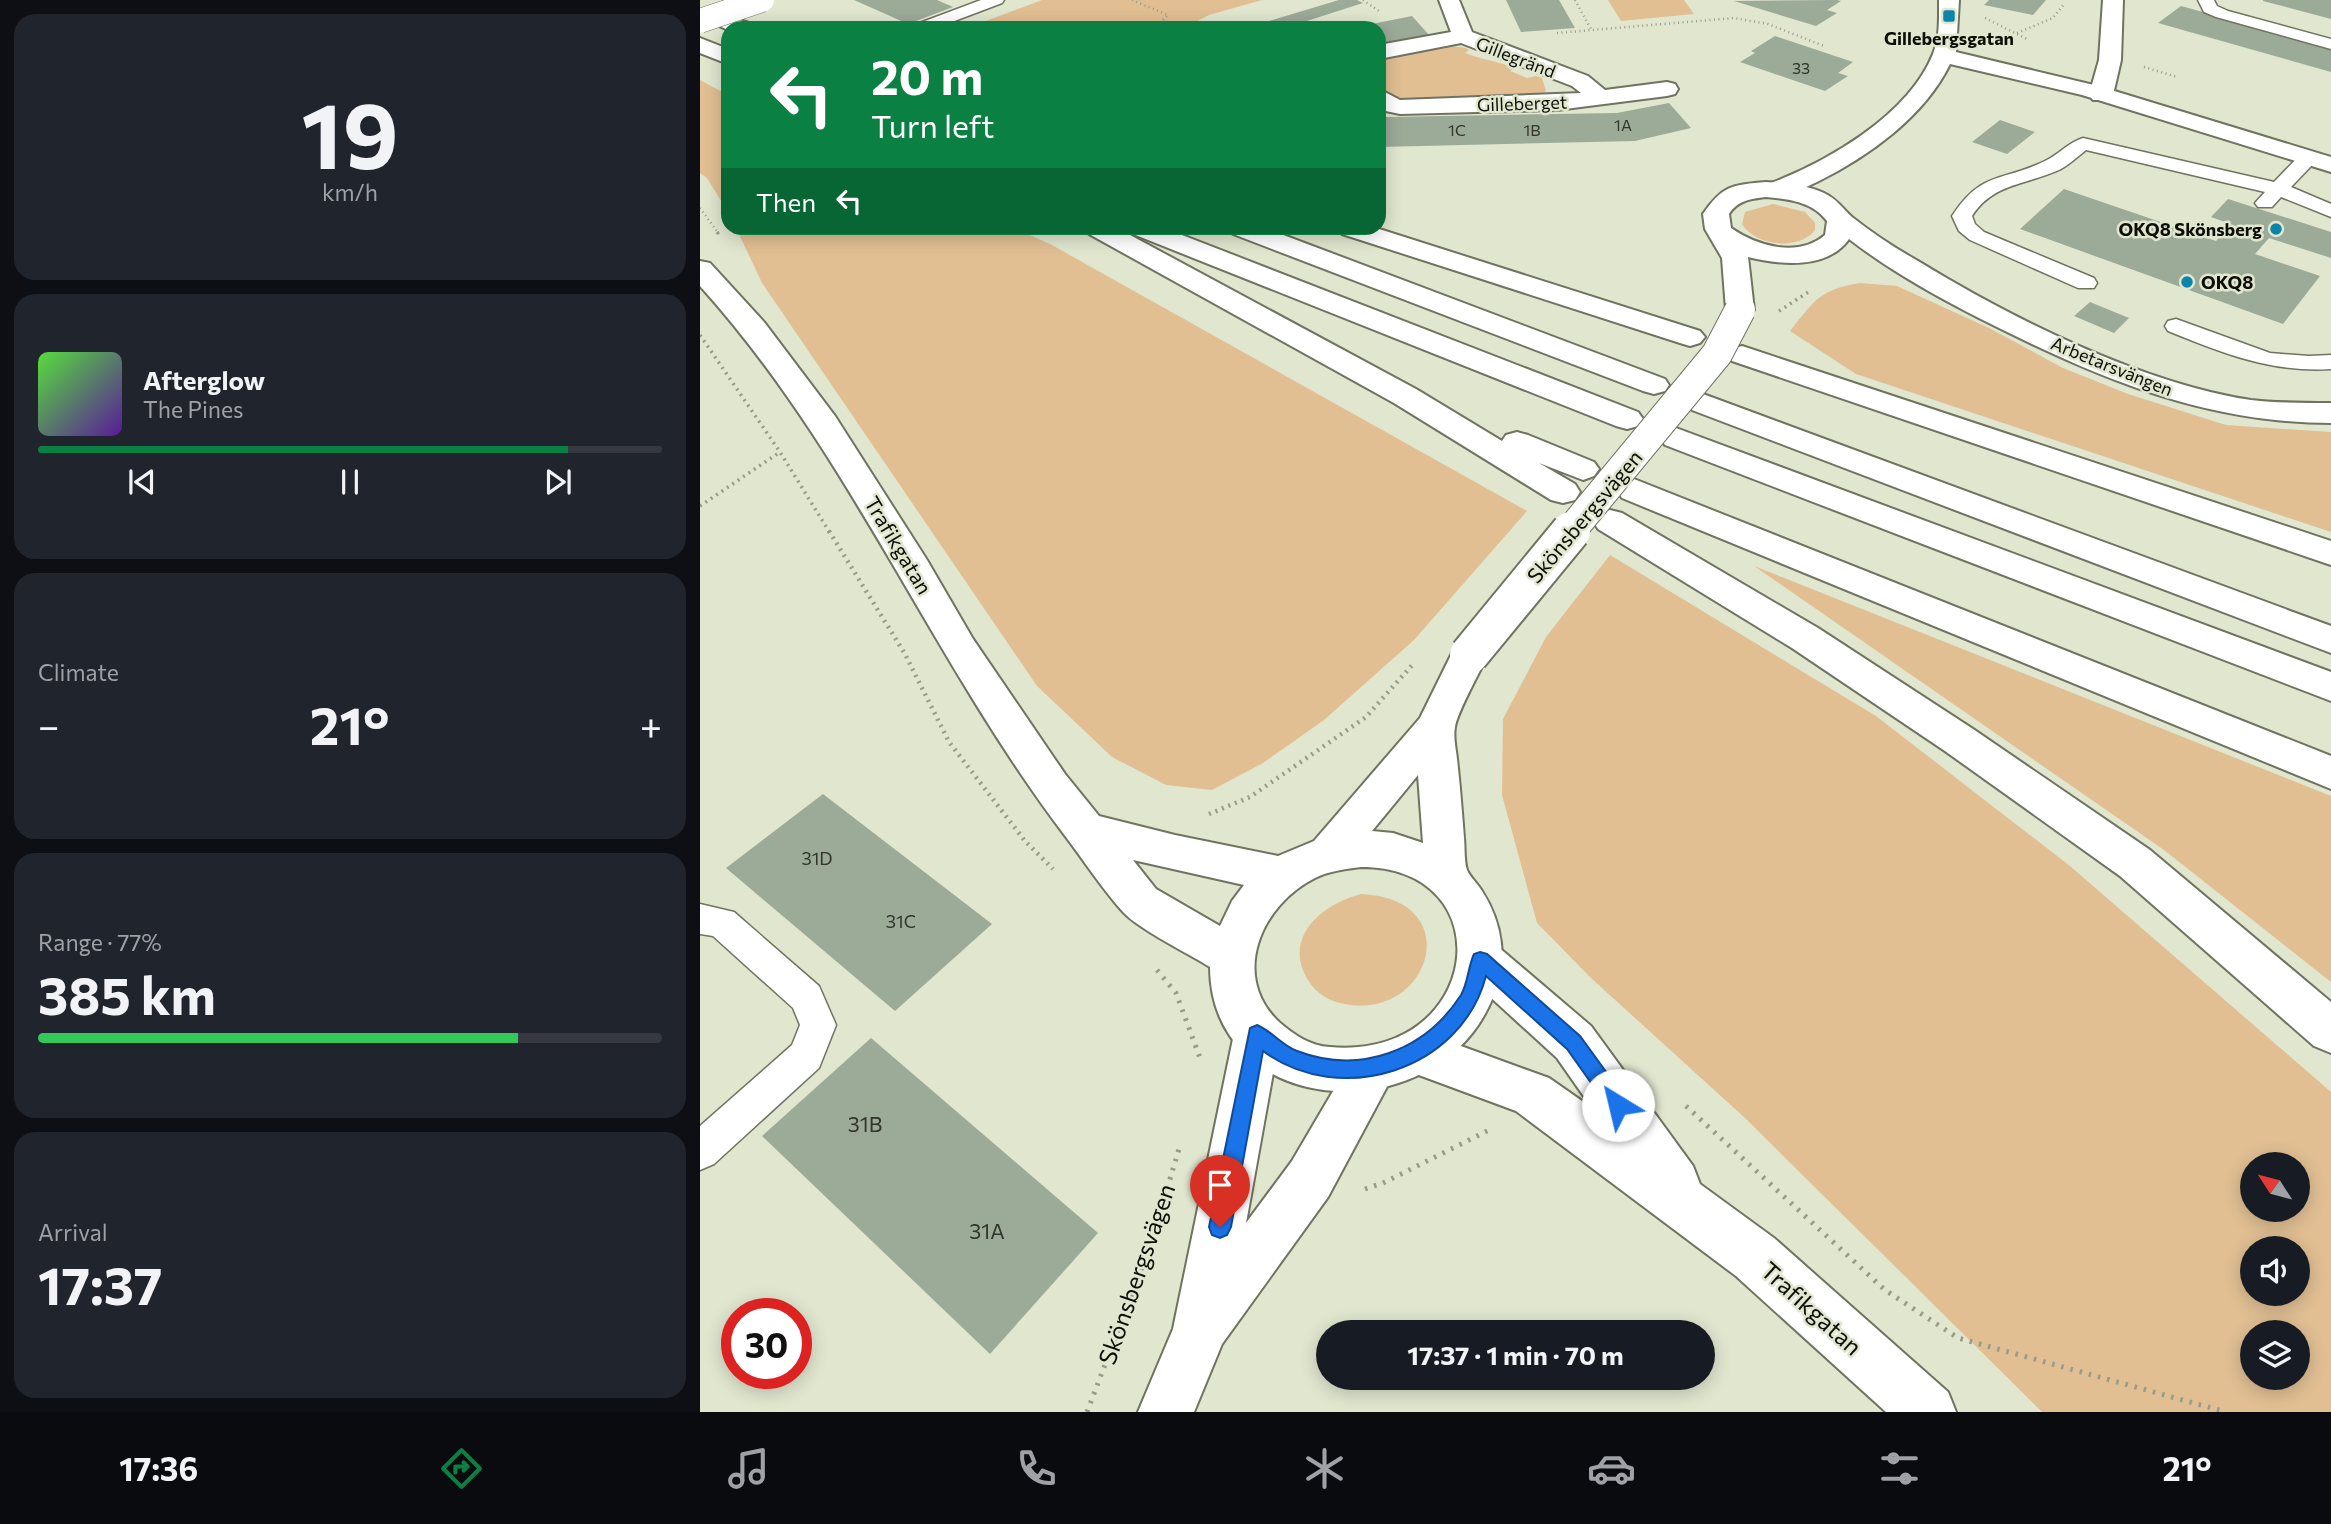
<!DOCTYPE html>
<html lang="en">
<head>
<meta charset="utf-8">
<style>
  body { margin:0; font-family:Commissioner,sans-serif; background:#20242c; color:#f1f3f6; height:100vh; display:flex; flex-direction:column; font-size:26px; white-space:nowrap }
  * { box-sizing:border-box; margin:0 }
  p { font-size:23px; color:#9ea1a6 }
  .icon { flex:none; width:38px; height:38px; fill:none; stroke:currentColor; stroke-width:2; stroke-linecap:round; stroke-linejoin:round }
  .map { position:relative; flex:1; overflow:hidden }
  .side { display:flex; flex-direction:column; gap:14px; padding:14px; background:#0d0f14; width:700px }
  .side>* { flex:none }
  .banner { position:absolute; left:21px; top:21px; width:665px; height:214px; border-radius:21px; box-shadow:0 4px 18px #0003; background:#0b8043; color:#fff; overflow:hidden }
  .needle { width:46px; rotate:306deg }
  .buttons { position:absolute; left:1540px; top:1152px; display:grid; gap:14px }
  .buttons a { display:grid; place-items:center; width:70px; height:70px; border-radius:50%; background:#171b24; box-shadow:0 4px 18px #0003; font-size:35px }
  .speed { position:absolute; left:21px; top:1298px; display:flex; gap:14px; font-size:35px; font-weight:700; text-align:center }
  .speed>* { display:grid; place-content:center; width:91px; height:91px; border-radius:50%; background:#171b24; box-shadow:0 4px 18px #0003; line-height:1 }
  .speed .limit { border:10px solid #d22; background:#fff; color:#111 }
  .pin { position:absolute; display:grid; place-items:center; width:60px; height:60px; color:#fff; margin:-72px -30px; border-radius:50% 50% 50% 0; rotate:-45deg; box-shadow:0 0 7px #0007 }
  .pin .icon { rotate:45deg }
  .me { position:absolute; width:77px; margin:-38px; rotate:324deg; stroke-linejoin:round; filter:drop-shadow(0 0 5px #0008) }
  .turn { display:flex; align-items:center; gap:24px; height:147px; padding:0 35px; font-size:32px }
  .turn .icon { width:91px; height:91px; stroke-width:2.5 }
  .turn b { display:block; font-size:49px; line-height:60px }
  .then { display:flex; align-items:center; height:66px; padding:0 35px; background:#0003; gap:14px; font-size:26px }
  .big { font-size:52px; font-weight:700; line-height:1.1 }
  .side .widget { flex:1; display:flex; flex-direction:column; justify-content:center; gap:10px; min-width:0; padding:0 24px; border-radius:21px; background:#20242c }
  .side .dial { align-items:center; gap:0 }
  .dial b { font-size:91px; line-height:1 }
  .song { display:flex; align-items:center; gap:21px }
  .cover { width:84px; height:84px; border-radius:10px; background:linear-gradient(135deg,hsl(110 70% 55%),hsl(270 70% 35%)) }
  .played { height:7px; border-radius:4px; background:linear-gradient(90deg,#0b8043 85%,#363941 85%) }
  .keys { display:flex; justify-content:space-around; direction:ltr }
  .heat { display:flex; justify-content:space-between; align-items:center; font-size:38px; direction:ltr }
  .charge { height:10px; border-radius:5px; background:linear-gradient(90deg,#34c759 77%,#363941 0) }
  .trip { position:absolute; left:616px; top:1320px; width:399px; height:70px; border-radius:35px; background:#171b24; box-shadow:0 4px 18px #0003; font-weight:700; line-height:70px; text-align:center }
  .dock { display:flex; height:112px; justify-content:space-around; align-items:center; background:#090b0e; color:#9ea1a6 }
  .dock .icon { width:49px; height:49px }
  .dock .active { color:#0b8043 }
  .dock b { font-size:32px; color:#f1f3f6 }
  main { display:flex; flex:1; min-height:0 }
  .map>svg:first-child { display:block }
  .green { fill:#e1bf93; fill-rule:evenodd }
  .building { fill:#9caa98 }
  .lines { fill:none; stroke-linecap:round; stroke-linejoin:round }
  .service-casing { stroke:#6f735f; stroke-width:3 }
  .minor-casing { stroke:#6f735f; stroke-width:4 }
  .tertiary-casing { stroke:#6f735f; stroke-width:4 }
  .secondary-casing { stroke:#6f735f; stroke-width:4 }
  .motorway-casing { stroke:#6f735f; stroke-width:4 }
  .path-far3 { stroke:#979b89; stroke-width:2.5; stroke-dasharray:1 3.5; stroke-linecap:butt }
  .path-far2 { stroke:#979b89; stroke-width:3.5; stroke-dasharray:2 4.5; stroke-linecap:butt }
  .path-far1 { stroke:#979b89; stroke-width:4.5; stroke-dasharray:2 5; stroke-linecap:butt }
  .path { stroke:#979b89; stroke-width:5; stroke-dasharray:2.5 7; stroke-linecap:butt }
  .service { fill:#fff; fill-rule:evenodd }
  .minor { fill:#fff; fill-rule:evenodd }
  .tertiary { fill:#fff; fill-rule:evenodd }
  .secondary { fill:#fff; fill-rule:evenodd }
  .motorway { fill:#fff; fill-rule:evenodd }
  .minor-bridge-casing { stroke:#6f735f; stroke-width:25; stroke-linecap:butt }
  .secondary-bridge-far1-casing { stroke:#6f735f; stroke-width:32; stroke-linecap:butt }
  .secondary-bridge-casing { stroke:#6f735f; stroke-width:42; stroke-linecap:butt }
  .minor-bridge { stroke:#fff; stroke-width:24 }
  .secondary-bridge-far1 { stroke:#fff; stroke-width:30 }
  .secondary-bridge { stroke:#fff; stroke-width:38 }
  .route { fill:#1a73e8; stroke:#114b97; stroke-width:2 }
  .poi-dot { fill:#0d85aa; stroke:#e1e6cf; stroke-width:2.5 }
  .labels { text-anchor:middle; dominant-baseline:central; stroke-width:5; stroke-linejoin:round; paint-order:stroke }
  .far-number-label { font-size:16px; fill:#31352b }
  .far-poi-label { font-size:18px; font-weight:bold; fill:#0d0e07; stroke:#e1e6cf }
  .far-street-label { font-size:18px; fill:#0d0e07; stroke:#e1e6cf }
  .number-label { font-size:18px; fill:#31352b }
  .street-label { font-size:21px; fill:#0d0e07; stroke:#e1e6cf }
  .near-number-label { font-size:21px; fill:#31352b }
  .near-street-label { font-size:24px; fill:#0d0e07; stroke:#e1e6cf }
</style>
</head>
<body>
<main>
<section class="side">
<div class="widget dial"><b>19</b><p>km/h</p></div>
<div class="widget">
<div class="song"><i class="cover"></i><div><b>Afterglow</b><p>The Pines</p></div></div>
<div class="played"></div>
<div class="keys"><svg class="icon" aria-label="previous" viewBox="0 0 24 24"><path d="M18 5L8 12l10 7zM5 5v14"/></svg><svg class="icon" aria-label="pause" viewBox="0 0 24 24"><path d="M8 5v14M16 5v14"/></svg><svg class="icon" aria-label="next" viewBox="0 0 24 24"><path d="M6 5l10 7-10 7zM19 5v14"/></svg></div>
</div>
<div class="widget"><p>Climate</p>
<div class="heat"><a>−</a><b class="big">21°</b><a>+</a></div>
</div>
<div class="widget"><p>Range · 77%</p><b class="big">385 km</b><div class="charge"></div></div>
<div class="widget"><p>Arrival</p><b class="big">17:37</b></div>
</section>
<div class="map">
<svg width="1631" height="1412" viewBox="0 0 1631 1412">
  <rect width="100%" height="100%" fill="#e1e6cf"/>
  <g class="green">
    <path d="M 342,0 L 562,0 L 509,15 L 484,28 L 267,28 Z"/>
    <path d="M 908,0 L 984,0 L 994,14 L 921,21 Z"/>
    <path d="M 745,45 L 766,48 L 769,50 L 765,53 C 782,60 798,61 815,68 L 810,71 L 827,78 L 836,76 L 842,78 L 846,91 L 840,96 L 704,100 C 681,94 679,81 679,59 Z"/>
    <path d="M 0,80 L 28,95 L 28,212 L 7,178 L 0,173 Z"/>
    <path d="M 1073,204 L 1105,212 L 1115,223 L 1115,230 C 1099,251 1055,246 1042,224 L 1045,212 Z"/>
    <path d="M 36,228 L 314,228 L 350,244 L 827,511 L 714,640 L 624,720 L 563,763 L 512,790 L 466,785 L 412,757 L 337,686 L 62,283 Z"/>
    <path d="M 1160,283 L 1197,286 L 1289,328 L 1363,368 L 1428,394 L 1526,425 L 1631,432 L 1631,532 L 1156,374 L 1090,331 C 1115,300 1119,290 1160,283 Z"/>
    <path d="M 910,555 L 1176,716 L 1370,866 L 1631,1092 L 1631,1412 L 1342,1412 L 1045,1118 L 891,978 L 837,923 L 802,795 L 803,719 L 846,637 ZM 1552,1164 L 1598,1164 L 1598,1209 L 1552,1209 ZM 1552,1248 L 1598,1248 L 1598,1293 L 1552,1293 ZM 1552,1332 L 1598,1332 L 1598,1377 L 1552,1377 Z"/>
    <path d="M 1054,566 L 1631,796 L 1631,982 L 1464,850 Z"/>
    <path d="M 661,894 C 769,899 730,1021 645,1004 C 633,1002 622,997 613,987 C 578,943 618,905 661,894 Z"/>
  </g>
  <g class="building">
    <path d="M 154,0 L 237,0 L 253,7 L 208,24 Z"/>
    <path d="M 639,0 L 657,0 L 663,3 L 585,28 L 569,21 Z"/>
    <path d="M 806,0 L 859,0 L 875,28 L 821,32 Z"/>
    <path d="M 1137,0 L 1141,1 L 1127,10 L 1137,13 L 1116,26 L 1034,1 Z"/>
    <path d="M 1289,0 L 1346,0 L 1333,15 L 1284,5 Z"/>
    <path d="M 1631,0 L 1631,19 L 1563,1 L 1563,0 Z"/>
    <path d="M 1481,6 L 1631,47 L 1631,72 L 1458,23 Z"/>
    <path d="M 712,16 L 730,36 L 679,46 L 679,28 L 652,28 Z"/>
    <path d="M 1075,36 L 1153,62 L 1138,73 L 1148,76 L 1125,91 L 1040,62 L 1055,53 L 1051,51 Z"/>
    <path d="M 969,103 L 991,128 L 935,141 L 679,147 L 679,114 L 687,117 L 917,113 Z"/>
    <path d="M 1300,120 L 1335,132 L 1307,154 L 1272,142 Z"/>
    <path d="M 1364,189 L 1516,241 L 1531,224 L 1511,217 L 1528,199 L 1631,232 L 1631,258 L 1569,238 L 1555,254 L 1620,276 L 1583,324 L 1320,229 Z"/>
    <path d="M 1390,302 L 1429,318 L 1414,333 L 1374,316 Z"/>
    <path d="M 123,794 L 292,924 L 195,1011 L 26,868 Z"/>
    <path d="M 171,1038 L 398,1233 L 290,1354 L 62,1136 Z"/>
  </g>
  <g class="lines">
    <g class="service-casing">
      <g id="service">
        <path d="M 281,0 L 304,0 L 302,3 L 236,28 L 215,27 L 217,24 Z"/>
        <path d="M 1498,0 L 1514,0 L 1517,6 L 1528,11 L 1631,39 L 1631,49 L 1516,17 L 1504,12 Z"/>
        <path d="M 1383,138 L 1574,182 L 1601,154 L 1615,154 L 1618,158 L 1615,162 L 1591,187 L 1631,204 L 1631,217 L 1581,197 L 1572,207 L 1558,207 L 1555,203 L 1565,192 L 1386,150 C 1377,157 1369,165 1359,170 C 1326,185 1293,183 1272,216 L 1275,224 L 1284,232 L 1394,278 L 1397,283 L 1394,288 L 1378,288 L 1270,240 L 1259,231 L 1252,216 C 1282,170 1302,182 1345,161 C 1358,155 1369,142 1383,138 Z"/>
        <path d="M 1476,319 L 1570,353 L 1609,356 L 1631,355 L 1631,369 C 1572,373 1522,353 1468,331 L 1465,326 L 1468,321 Z"/>
        <path d="M 0,904 L 34,912 L 119,986 L 136,1025 L 119,1068 L 14,1164 L 0,1170 L 0,1126 L 92,1045 L 100,1025 L 93,1008 L 13,936 L 0,934 Z"/>
      </g>
    </g>
    <g class="minor-casing">
      <g id="minor">
        <path d="M 739,0 L 759,0 L 772,32 L 888,76 L 905,90 L 967,82 L 975,84 L 978,89 L 975,94 L 967,96 L 857,110 L 700,114 L 681,110 L 679,89 L 700,100 L 881,93 L 872,86 L 761,43 L 679,59 L 679,45 L 751,32 Z"/>
        <path d="M 1403,0 L 1423,0 L 1421,60 L 1413,95 L 1409,100 L 1393,100 L 1389,95 L 1399,60 Z"/>
        <path d="M 781,940 L 797,946 L 891,1026 L 993,1166 L 1000,1184 L 1074,1238 L 1248,1392 L 1256,1412 L 1186,1412 L 1036,1276 L 816,1111 L 700,1068 L 693,1052 L 700,1036 L 717,1030 L 849,1078 L 892,1108 L 857,1058 L 765,974 L 759,960 L 765,946 Z"/>
      </g>
    </g>
    <g class="tertiary-casing">
      <g id="tertiary">
        <path d="M 1239,0 L 1259,0 L 1256,52 L 1398,86 L 1631,157 L 1631,172 L 1382,95 L 1250,64 C 1224,117 1169,156 1117,182 C 1102,189 1083,200 1066,195 L 1062,190 L 1066,185 C 1126,163 1208,116 1233,54 C 1240,37 1239,18 1239,0 Z"/>
        <path d="M 557,1012 L 574,1019 L 580,1034 L 546,1223 L 592,1161 L 656,1052 L 673,1045 L 690,1052 L 697,1068 L 628,1197 L 522,1344 L 494,1412 L 438,1412 L 473,1329 L 534,1034 L 540,1019 Z"/>
      </g>
    </g>
    <g class="secondary-casing">
      <g id="secondary">
        <path d="M 1066,182 C 1086,183 1106,185 1124,193 C 1137,199 1142,208 1152,217 C 1172,233 1195,248 1218,261 C 1311,318 1443,384 1551,400 C 1578,403 1604,403 1631,403 L 1631,423 C 1510,423 1408,382 1301,329 C 1248,303 1196,275 1149,239 C 1127,270 1080,265 1048,257 L 1054,310 L 1050,316 L 1040,319 L 1030,316 L 1026,310 L 1022,258 L 1005,229 L 1003,214 C 1023,185 1032,185 1066,182 ZM 1066,197 C 1089,199 1113,202 1127,221 L 1125,235 C 1098,258 1057,246 1031,228 L 1029,214 C 1038,200 1051,199 1066,197 Z"/>
        <path d="M 0,261 L 10,263 L 64,322 L 135,416 L 227,560 L 273,639 L 365,774 L 399,816 L 475,835 L 578,856 L 614,841 L 720,718 L 756,645 L 769,641 L 782,645 L 788,655 C 780,671 757,713 755,727 C 753,737 756,749 757,759 C 760,785 762,812 764,838 C 765,848 764,861 767,870 C 770,877 778,884 782,891 C 803,924 808,961 793,997 C 739,1133 511,1121 510,967 C 489,954 439,929 424,913 C 402,889 383,859 363,833 C 230,657 149,451 0,286 ZM 718,775 L 723,843 L 693,833 L 672,831 ZM 433,860 L 544,885 L 532,901 L 520,926 L 456,889 ZM 661,867 C 805,867 782,1060 630,1047 C 610,1046 594,1035 579,1022 C 530,976 561,905 615,878 C 629,871 646,869 661,867 Z"/>
      </g>
    </g>
    <g class="motorway-casing">
      <g id="motorway">
        <path d="M 24,15 L 49,23 L 52,28 L 28,28 L 28,30 L 17,25 L 13,21 L 17,17 Z"/>
        <path d="M 0,38 L 28,49 L 28,64 L 0,53 Z"/>
        <path d="M 385,228 L 417,228 L 716,389 L 802,441 L 806,435 L 817,432 L 828,435 L 894,462 L 899,469 L 894,476 L 883,480 L 839,463 L 875,484 L 880,492 L 875,500 L 863,503 L 851,500 L 694,403 L 389,234 Z"/>
        <path d="M 429,228 L 464,228 L 938,412 L 943,419 L 938,426 L 927,429 L 916,426 L 433,234 Z"/>
        <path d="M 529,228 L 565,228 L 965,379 L 969,385 L 965,391 L 954,394 L 943,391 L 533,234 Z"/>
        <path d="M 638,228 L 676,228 L 1000,331 L 1005,337 L 1000,343 L 990,346 L 980,343 L 642,234 Z"/>
        <path d="M 1042,346 L 1631,541 L 1631,565 L 1032,361 L 1027,355 L 1032,349 Z"/>
        <path d="M 1003,394 L 1631,626 L 1631,653 L 992,410 L 988,403 L 992,396 Z"/>
        <path d="M 976,428 L 1631,672 L 1631,701 L 965,445 L 960,438 L 965,431 Z"/>
        <path d="M 934,479 L 1631,756 L 1631,789 L 922,498 L 917,490 L 922,482 Z"/>
        <path d="M 910,510 L 922,513 L 1118,628 L 1273,729 L 1450,850 L 1631,1002 L 1631,1053 L 1614,1046 L 1420,876 L 1245,751 L 1092,648 L 898,529 L 893,521 L 898,513 Z"/>
      </g>
    </g>
    <g class="path-far3">
      <path d="M 432,0 L 468,15 L 455,28"/>
      <path d="M 663,0 L 679,11"/>
      <path d="M 875,0 L 892,31"/>
      <path d="M 1285,18 L 1327,39"/>
      <path d="M 857,33 L 1034,18 L 1068,24 L 1124,46"/>
      <path d="M 1317,33 L 1353,18 L 1365,3"/>
      <path d="M 1444,67 L 1477,77"/>
      <path d="M 0,208 L 19,234"/>
    </g>
    <g class="path-far2">
      <path d="M 17,232 L 21,237"/>
      <path d="M 1079,311 L 1110,291"/>
      <path d="M 0,335 L 80,452 L 130,533"/>
      <path d="M 0,506 L 80,452"/>
    </g>
    <g class="path-far1">
      <path d="M 129,531 L 205,654 L 249,742 L 325,841 L 353,869"/>
      <path d="M 509,814 L 550,797 L 666,717 L 714,663"/>
    </g>
    <g class="path">
      <path d="M 457,970 L 476,993 L 500,1058"/>
      <path d="M 986,1106 L 1185,1290 L 1258,1338 L 1526,1412"/>
      <path d="M 665,1189 L 683,1183 L 789,1130"/>
      <path d="M 387,1412 L 449,1249 L 479,1149"/>
    </g>
    <use href="#service" class="service"/>
    <use href="#minor" class="minor"/>
    <use href="#tertiary" class="tertiary"/>
    <use href="#secondary" class="secondary"/>
    <use href="#motorway" class="motorway"/>
    <g class="minor-bridge-casing">
      <path id="minor-bridge" d="M 0,21 L 62,0"/>
    </g>
    <g class="secondary-bridge-far1-casing">
      <path id="secondary-bridge-far1" d="M 869,533 L 1017,354 L 1040,310"/>
    </g>
    <g class="secondary-bridge-casing">
      <path id="secondary-bridge" d="M 769,655 L 871,531"/>
    </g>
    <use href="#minor-bridge" class="minor-bridge"/>
    <use href="#secondary-bridge-far1" class="secondary-bridge-far1"/>
    <use href="#secondary-bridge" class="secondary-bridge"/>
  </g>
  <path class="route" d="M 780,952 L 787,954 L 880,1036 L 925,1098 L 928,1105 L 925,1111 L 918,1114 L 911,1111 L 867,1049 L 786,976 C 761,1071 640,1108 563,1051 L 531,1227 L 527,1235 L 520,1238 L 512,1235 L 509,1227 L 550,1028 L 557,1025 C 572,1031 582,1046 597,1051 C 660,1075 725,1051 761,995 C 768,983 768,967 774,954 Z"/>
  <g class="poi-dot">
    <rect x="1242" y="9" width="14" height="14" rx="3.5"/>
    <circle cx="1576" cy="229" r="7"/>
    <circle cx="1487" cy="282" r="7"/>
  </g>
  <g class="labels">
    <g class="far-number-label">
      <text x="1101" y="67">33</text>
      <text x="923" y="124">1A</text>
      <text x="757" y="129">1C</text>
      <text x="832" y="129">1B</text>
    </g>
    <g class="far-poi-label">
      <text x="1249" y="38">Gillebergsgatan</text>
      <text x="1562" y="229" text-anchor="end">OKQ8 Skönsberg</text>
      <text x="1501" y="282" text-anchor="start">OKQ8</text>
    </g>
    <g class="far-street-label">
      <text transform="translate(816 57) rotate(21)">Gillegränd</text>
      <text transform="translate(822 103) rotate(-2)">Gilleberget</text>
      <text transform="translate(1412 366) rotate(22)">Arbetarsvängen</text>
    </g>
    <g class="number-label">
      <text x="117" y="858">31D</text>
      <text x="201" y="921">31C</text>
    </g>
    <g class="street-label">
      <text transform="translate(884 516) rotate(-50)">Skönsbergsvägen</text>
      <text transform="translate(199 545) rotate(59)">Trafikgatan</text>
    </g>
    <g class="near-number-label">
      <text x="165" y="1123">31B</text>
      <text x="287" y="1230">31A</text>
    </g>
    <g class="near-street-label">
      <text transform="translate(436 1274) rotate(-71)">Skönsbergsvägen</text>
      <text transform="translate(1112 1308) rotate(42)">Trafikgatan</text>
    </g>
  </g>
</svg>
<div class="buttons">
<a><svg class="needle" viewBox="-14 -14 28 28"><path d="M0-13l5 13h-10z" fill="#e53935"/><path d="M0 13l5-13h-10z" fill="#9ea1a6"/></svg></a>
<a><svg class="icon" aria-label="sound" viewBox="0 0 24 24"><path d="M4 9h4l5-4v14l-5-4H4zM17 9q2 3 0 6"/></svg></a>
<a><svg class="icon" aria-label="layers" viewBox="0 0 24 24"><path d="M12 4l9 5-9 5-9-5zM3 14l9 5 9-5"/></svg></a>
</div>
<div class="speed"><div class="limit">30</div></div>
<div class="pin" style="left:520px;top:1227px;background:#d93025"><svg class="icon" aria-label="arrive" viewBox="0 0 24 24"><path d="M6 21V4h12l-3 4 3 4H6"/></svg></div>
<svg class="me" style="left:918px;top:1105px" viewBox="-20 -20 40 40"><circle r="19" fill="#fff"/><path d="M0-13L10 11 0 6-10 11z" fill="#1a73e8"/></svg>
<div class="trip">17:37 · 1 min · 70 m</div>
<div class="banner">
<div class="turn"><svg class="icon" aria-label="left" viewBox="0 0 24 24"><path d="M17 20v-9H6M10 6l-5 5 5 5"/></svg><div><b>20 m</b>Turn left</div></div>
<div class="then">Then<svg class="icon" aria-label="left" viewBox="0 0 24 24"><path d="M17 20v-9H6M10 6l-5 5 5 5"/></svg></div>
</div>
</div>
</main>
<nav class="dock">
<b>17:36</b>
<svg class="icon active" aria-label="directions" viewBox="0 0 24 24"><path d="M12 3l9 9-9 9-9-9zM9 14v-3h6M13 9l2 2-2 2"/></svg>
<svg class="icon" aria-label="music" viewBox="0 0 24 24"><path d="M9 18V5l10-2v13"/><circle cx="6" cy="18" r="3"/><circle cx="16" cy="16" r="3"/></svg>
<svg class="icon" aria-label="phone" viewBox="0 0 24 24"><path d="M5 4h4l2 5-3 2q2 4 5 5l2-3 5 2v4C11 20 4 13 5 4z"/></svg>
<svg class="icon" aria-label="climate" viewBox="0 0 24 24"><path d="M12 3v18M4 7l16 10M4 17L20 7"/></svg>
<svg class="icon" aria-label="car" viewBox="0 0 24 24"><path d="M5 17H2v-5l4-1 3-4h7l3 4 3 1v5h-3M9 17h6M6 11h13"/><circle cx="7" cy="17" r="2"/><circle cx="17" cy="17" r="2"/></svg>
<svg class="icon" aria-label="filters" viewBox="0 0 24 24"><path d="M4 7h16M4 17h16"/><circle cx="9" cy="7" r="2"/><circle cx="15" cy="17" r="2"/></svg>
<b>21°</b>
</nav>
</body>
</html>
